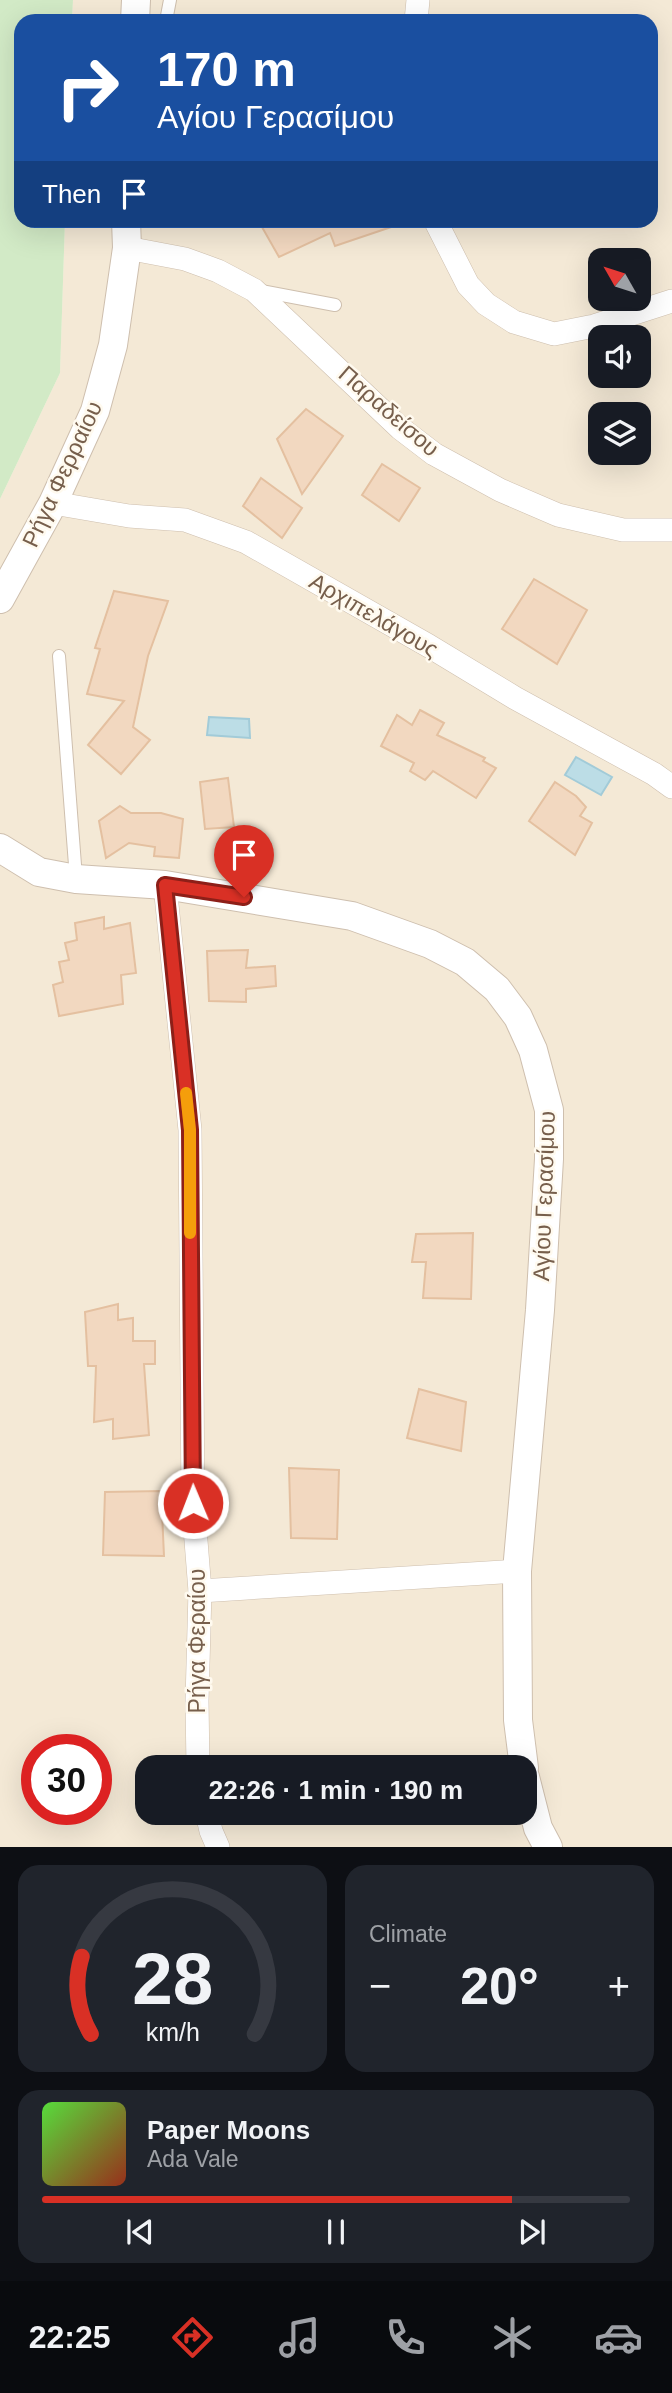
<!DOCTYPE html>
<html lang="en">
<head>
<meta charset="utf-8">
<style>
  body { margin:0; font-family:Helvetica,sans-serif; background:#20242c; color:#f1f3f6; height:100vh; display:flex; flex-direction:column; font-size:26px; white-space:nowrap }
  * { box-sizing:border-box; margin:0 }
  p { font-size:23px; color:#9ea1a6 }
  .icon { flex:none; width:38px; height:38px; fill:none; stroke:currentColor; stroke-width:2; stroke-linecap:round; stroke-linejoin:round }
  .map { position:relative; height:1847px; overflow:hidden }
  .sheet { display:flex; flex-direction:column; gap:18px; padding:18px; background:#0d0f14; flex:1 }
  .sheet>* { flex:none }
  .guide { position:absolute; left:14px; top:14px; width:644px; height:214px; border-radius:21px; box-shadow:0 7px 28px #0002; background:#1a4fa0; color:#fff; overflow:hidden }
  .needle { width:46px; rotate:309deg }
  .controls { position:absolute; left:588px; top:248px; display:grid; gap:14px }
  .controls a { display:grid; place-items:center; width:63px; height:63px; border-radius:14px; background:#171b24; box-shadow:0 7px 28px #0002; font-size:35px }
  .speed { position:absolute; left:21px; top:1734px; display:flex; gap:14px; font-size:35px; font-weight:700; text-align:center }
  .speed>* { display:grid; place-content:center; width:91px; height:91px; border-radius:50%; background:#171b24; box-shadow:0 7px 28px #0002; line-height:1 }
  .speed .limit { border:10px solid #d22; background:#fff; color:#111 }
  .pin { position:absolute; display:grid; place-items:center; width:60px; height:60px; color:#fff; margin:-72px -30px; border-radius:50% 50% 50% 0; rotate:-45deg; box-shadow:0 0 7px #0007 }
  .pin .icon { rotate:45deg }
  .me { position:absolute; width:77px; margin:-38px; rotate:359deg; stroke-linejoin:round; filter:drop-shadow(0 0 5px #0008) }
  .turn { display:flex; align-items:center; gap:24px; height:147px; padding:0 28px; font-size:32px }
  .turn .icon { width:91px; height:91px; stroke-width:2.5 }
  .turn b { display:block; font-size:49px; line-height:60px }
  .then { display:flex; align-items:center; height:66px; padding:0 28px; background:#0003; gap:14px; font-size:26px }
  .big { font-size:52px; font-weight:800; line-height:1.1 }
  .sheet .tile { flex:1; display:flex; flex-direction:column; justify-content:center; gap:10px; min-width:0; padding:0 24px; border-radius:21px; background:#20242c }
  .sheet .dial { align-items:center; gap:0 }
  .dial svg { height:182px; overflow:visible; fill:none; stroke:#363941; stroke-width:7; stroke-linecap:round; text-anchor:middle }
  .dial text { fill:#f1f3f6; stroke:none }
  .song { display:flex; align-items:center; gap:21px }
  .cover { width:84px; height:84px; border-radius:10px; background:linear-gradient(135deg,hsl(110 70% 55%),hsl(10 70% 35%)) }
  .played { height:7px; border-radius:4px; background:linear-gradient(90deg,#d93025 80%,#363941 80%) }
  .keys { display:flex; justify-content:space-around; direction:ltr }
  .heat { display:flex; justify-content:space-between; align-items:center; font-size:38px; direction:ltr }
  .sheet .tiles { flex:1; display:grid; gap:18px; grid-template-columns:1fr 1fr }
  .tile:last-child { grid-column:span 2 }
  .trip { position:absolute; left:135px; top:1755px; width:402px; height:70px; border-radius:21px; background:#171b24; box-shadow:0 7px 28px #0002; font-weight:800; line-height:70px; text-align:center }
  .tab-bar { display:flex; height:112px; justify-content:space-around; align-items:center; background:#090b0e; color:#9ea1a6 }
  .tab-bar .icon { width:49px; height:49px }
  .tab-bar .selected { color:#d93025 }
  .tab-bar b { font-size:32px; color:#f1f3f6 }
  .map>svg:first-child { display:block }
  .residential { fill:#f4e9d6; fill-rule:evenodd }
  .green { fill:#d2eac6 }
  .water { fill:#bcdde6; stroke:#a2cbd8; stroke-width:2 }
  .building { fill:#f2d8c0; stroke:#e4c0a0; stroke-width:2 }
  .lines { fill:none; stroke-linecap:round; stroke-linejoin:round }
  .service-casing { stroke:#cebfae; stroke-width:14 }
  .minor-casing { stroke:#cebfae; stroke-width:24 }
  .tertiary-casing { stroke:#cebfae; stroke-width:30 }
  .service { stroke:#fff; stroke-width:12 }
  .minor { stroke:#fff; stroke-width:23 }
  .tertiary { stroke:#fff; stroke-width:28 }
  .route-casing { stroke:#8d1f18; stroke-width:18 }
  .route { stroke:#d93025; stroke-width:12 }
  .slow { stroke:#f59e0b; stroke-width:12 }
  .labels { text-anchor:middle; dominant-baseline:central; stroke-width:5; stroke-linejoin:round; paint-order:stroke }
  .street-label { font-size:23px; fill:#775f4c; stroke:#fffaef }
</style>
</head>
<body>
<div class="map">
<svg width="672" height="1847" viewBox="0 0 672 1847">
  <rect width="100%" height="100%" fill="#fcf6e8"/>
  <path class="residential" d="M 73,0 L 672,0 L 672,1847 L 0,1847 L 0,499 L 60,373 L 65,221 L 651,220 L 651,21 L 72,21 ZM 600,261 L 639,261 L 639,299 L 600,299 ZM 600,338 L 639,338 L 639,376 L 600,376 ZM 600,415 L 639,415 L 639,453 L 600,453 ZM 37,1750 L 96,1750 L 96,1810 L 37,1810 ZM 147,1768 L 525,1768 L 525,1813 L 147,1813 Z"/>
  <path class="green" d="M 0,0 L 73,0 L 72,21 L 21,21 L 21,220 L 65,221 L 60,373 L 0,499 Z"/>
  <g class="water">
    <path d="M 209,717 L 249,719 L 250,738 L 207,735 Z"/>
    <path d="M 576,757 L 612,777 L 601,795 L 565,775 Z"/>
  </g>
  <g class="building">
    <path d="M 258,220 L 399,220 L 400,224 L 335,246 L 330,233 L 279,257 Z"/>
    <path d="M 306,409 L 343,436 L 302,494 L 277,439 Z"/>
    <path d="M 382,464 L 420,488 L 399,521 L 362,495 Z"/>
    <path d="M 261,478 L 302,508 L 282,538 L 243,506 Z"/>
    <path d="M 534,579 L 587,610 L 557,664 L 502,629 Z"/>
    <path d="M 114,591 L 168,601 L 148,656 L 133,727 L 150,740 L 121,774 L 88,745 L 124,701 L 87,694 L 100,649 L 95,648 Z"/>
    <path d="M 420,710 L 444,723 L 437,735 L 485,758 L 483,761 L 496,768 L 476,798 L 433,771 L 425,780 L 410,771 L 414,763 L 381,746 L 397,715 L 412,725 Z"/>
    <path d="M 228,778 L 234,827 L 205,829 L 200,782 Z"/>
    <path d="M 555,782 L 576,796 L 586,807 L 580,816 L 592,823 L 575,855 L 529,821 Z"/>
    <path d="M 120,806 L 131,813 L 161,813 L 183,819 L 179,858 L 154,856 L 155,847 L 129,843 L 106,858 L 99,821 Z"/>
    <path d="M 104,917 L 104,929 L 130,923 L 136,973 L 121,975 L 123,1004 L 59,1016 L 53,985 L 63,982 L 59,962 L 69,960 L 65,943 L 77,940 L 75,923 Z"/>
    <path d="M 248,950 L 246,968 L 275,966 L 276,986 L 246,989 L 246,1002 L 209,1001 L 207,951 Z"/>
    <path d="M 473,1233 L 471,1299 L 423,1298 L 426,1262 L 412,1262 L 416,1234 Z"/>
    <path d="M 118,1304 L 118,1320 L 133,1318 L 133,1341 L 155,1341 L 155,1364 L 144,1364 L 149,1435 L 113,1439 L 113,1419 L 94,1422 L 96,1366 L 88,1366 L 85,1312 Z"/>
    <path d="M 419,1389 L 466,1402 L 461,1451 L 407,1438 Z"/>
    <path d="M 289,1468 L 339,1470 L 337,1539 L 291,1538 Z"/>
    <path d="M 161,1491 L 164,1556 L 103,1555 L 105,1492 Z"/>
  </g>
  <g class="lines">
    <g class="service-casing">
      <g id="service">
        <path d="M 166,21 L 170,0"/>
        <path d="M 261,291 L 335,305"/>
        <path d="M 59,656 L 76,878"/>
      </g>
    </g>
    <g class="minor-casing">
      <g id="minor">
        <path d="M 416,21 L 418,0"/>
        <path d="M 435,220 L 468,285 L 486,304 L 514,322 L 554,334 L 594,326 L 672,301"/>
        <path d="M 127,248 L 185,259 L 218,271 L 254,290 L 400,428 L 434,454 L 500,490 L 558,515 L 623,530 L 672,530"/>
        <path d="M 53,503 L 129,516 L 185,520 L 246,542 L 429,646 L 515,698 L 654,774 L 672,787"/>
        <path d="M 165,885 L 190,1130 L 193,1503 L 200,1591 L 197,1701 L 198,1768"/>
        <path d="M 200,1591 L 517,1571"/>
        <path d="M 207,1813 L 211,1831 L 218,1847"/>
      </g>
    </g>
    <g class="tertiary-casing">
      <g id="tertiary">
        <path d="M 135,21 L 136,0"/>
        <path d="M 0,599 L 53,503 L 95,411 L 113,345 L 127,248 L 126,220"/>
        <path d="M 0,848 L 39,872 L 76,879 L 165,885 L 352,916 L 430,944 L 465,962 L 497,989 L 518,1017 L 533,1050 L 549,1110 L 549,1159 L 540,1310 L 517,1571 L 518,1720 L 524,1768"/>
        <path d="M 525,1777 L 538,1828 L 548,1847"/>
      </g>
    </g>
    <use href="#service" class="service"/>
    <use href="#minor" class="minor"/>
    <use href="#tertiary" class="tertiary"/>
  </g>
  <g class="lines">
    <g class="route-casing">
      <path id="route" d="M 193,1503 L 190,1130 L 165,885 L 244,897"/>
    </g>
    <use href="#route" class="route"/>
    <path class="slow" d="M 186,1093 L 190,1130 L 190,1233"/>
  </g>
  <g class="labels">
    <g class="street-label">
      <text transform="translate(389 411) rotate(41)">Παραδείσου</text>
      <text transform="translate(62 474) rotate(-65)">Ρήγα Φερραίου</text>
      <text transform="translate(374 615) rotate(30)">Αρχιπελάγους</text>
      <text transform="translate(544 1196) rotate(-88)">Αγίου Γερασίμου</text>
      <text transform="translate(197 1641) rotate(-90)">Ρήγα Φεραίου</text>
    </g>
  </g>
</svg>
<div class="controls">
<a><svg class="needle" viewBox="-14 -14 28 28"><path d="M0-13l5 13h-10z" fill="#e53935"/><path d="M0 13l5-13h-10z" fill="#9ea1a6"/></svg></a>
<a><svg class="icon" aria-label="sound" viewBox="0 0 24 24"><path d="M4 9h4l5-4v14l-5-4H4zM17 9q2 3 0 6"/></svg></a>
<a><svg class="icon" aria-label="layers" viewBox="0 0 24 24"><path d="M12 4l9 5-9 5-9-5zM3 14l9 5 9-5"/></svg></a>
</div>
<div class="speed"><div class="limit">30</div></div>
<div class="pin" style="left:244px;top:897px;background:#d93025"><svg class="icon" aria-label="arrive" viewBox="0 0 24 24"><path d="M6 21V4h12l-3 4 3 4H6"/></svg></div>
<svg class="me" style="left:193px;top:1503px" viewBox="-20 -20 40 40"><circle r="17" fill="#d93025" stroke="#fff" stroke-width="3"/><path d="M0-11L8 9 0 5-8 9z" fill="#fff"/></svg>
<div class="trip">22:26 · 1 min · 190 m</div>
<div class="guide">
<div class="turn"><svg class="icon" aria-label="right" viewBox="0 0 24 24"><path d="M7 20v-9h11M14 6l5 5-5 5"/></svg><div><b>170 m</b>Αγίου Γερασίμου</div></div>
<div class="then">Then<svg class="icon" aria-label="arrive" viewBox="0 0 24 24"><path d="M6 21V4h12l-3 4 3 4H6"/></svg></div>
</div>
</div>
<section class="sheet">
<div class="tiles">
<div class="tile dial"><svg viewBox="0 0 100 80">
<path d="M14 69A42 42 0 1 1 86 69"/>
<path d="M14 69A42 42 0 0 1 10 35" stroke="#d93025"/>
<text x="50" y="56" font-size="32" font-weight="700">28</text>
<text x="50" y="72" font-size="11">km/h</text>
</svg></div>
<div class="tile"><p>Climate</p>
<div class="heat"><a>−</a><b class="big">20°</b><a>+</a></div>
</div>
<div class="tile">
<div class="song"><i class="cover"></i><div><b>Paper Moons</b><p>Ada Vale</p></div></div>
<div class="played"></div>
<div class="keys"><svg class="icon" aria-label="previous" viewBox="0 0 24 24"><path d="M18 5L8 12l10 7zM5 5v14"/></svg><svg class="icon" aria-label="pause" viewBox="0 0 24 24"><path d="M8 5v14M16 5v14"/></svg><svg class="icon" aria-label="next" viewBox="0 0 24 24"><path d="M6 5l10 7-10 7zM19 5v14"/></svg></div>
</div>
</div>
</section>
<nav class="tab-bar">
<b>22:25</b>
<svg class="icon selected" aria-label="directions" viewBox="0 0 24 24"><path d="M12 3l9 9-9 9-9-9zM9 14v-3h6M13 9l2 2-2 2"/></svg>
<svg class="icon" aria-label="music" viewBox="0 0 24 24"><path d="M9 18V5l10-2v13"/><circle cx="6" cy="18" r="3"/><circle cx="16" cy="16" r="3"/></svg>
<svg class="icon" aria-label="phone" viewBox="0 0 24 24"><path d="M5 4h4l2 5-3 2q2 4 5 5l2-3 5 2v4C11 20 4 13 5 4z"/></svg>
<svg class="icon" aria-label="climate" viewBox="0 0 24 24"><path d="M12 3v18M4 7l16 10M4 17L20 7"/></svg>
<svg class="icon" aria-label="car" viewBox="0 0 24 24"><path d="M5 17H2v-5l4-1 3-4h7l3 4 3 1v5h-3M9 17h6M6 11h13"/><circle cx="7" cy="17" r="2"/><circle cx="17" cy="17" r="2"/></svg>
</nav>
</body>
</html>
